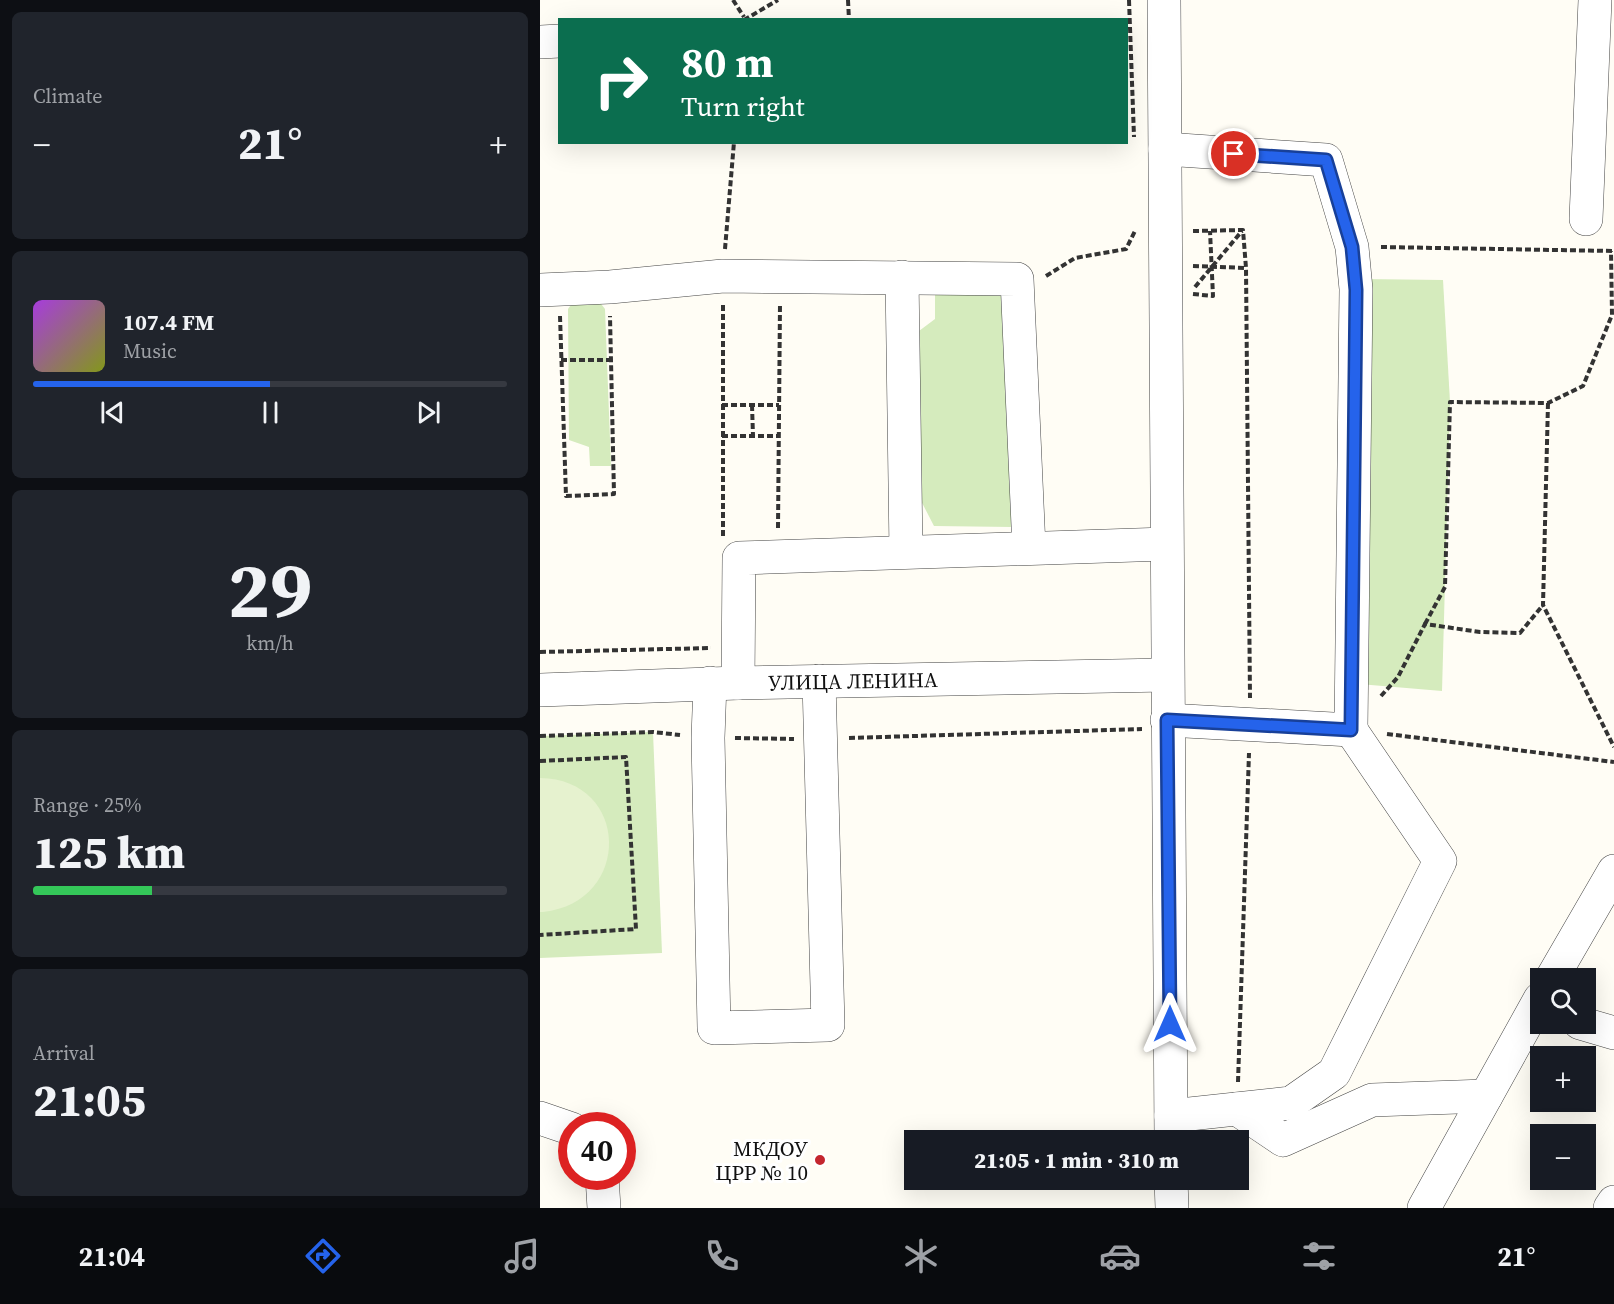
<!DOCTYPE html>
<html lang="en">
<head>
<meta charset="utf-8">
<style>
  body { margin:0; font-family:"Source Serif 4",serif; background:#20242c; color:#f1f3f6; height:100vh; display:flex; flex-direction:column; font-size:22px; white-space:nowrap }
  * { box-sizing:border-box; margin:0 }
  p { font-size:20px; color:#9ea1a6 }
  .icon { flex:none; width:33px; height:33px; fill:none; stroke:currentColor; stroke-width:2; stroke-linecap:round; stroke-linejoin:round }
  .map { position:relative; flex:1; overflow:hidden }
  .details { display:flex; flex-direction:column; gap:12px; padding:12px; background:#0d0f14; width:540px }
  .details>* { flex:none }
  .guide { position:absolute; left:18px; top:18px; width:570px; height:126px; border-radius:0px; box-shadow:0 6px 24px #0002; background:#0b6e4f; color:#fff; overflow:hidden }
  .tools { position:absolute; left:990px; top:968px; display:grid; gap:12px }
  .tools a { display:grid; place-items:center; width:66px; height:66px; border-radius:0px; background:#171b24; box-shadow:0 6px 24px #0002; font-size:30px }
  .speed { position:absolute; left:18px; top:1112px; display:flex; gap:12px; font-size:30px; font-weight:700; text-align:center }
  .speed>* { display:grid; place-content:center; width:78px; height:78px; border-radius:50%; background:#171b24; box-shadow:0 6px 24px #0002; line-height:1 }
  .speed .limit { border:9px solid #d22; background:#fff; color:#111 }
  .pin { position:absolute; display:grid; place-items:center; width:51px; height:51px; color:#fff; margin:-26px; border:3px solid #fff; border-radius:50%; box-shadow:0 2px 6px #0007 }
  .me { position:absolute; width:66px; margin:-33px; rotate:0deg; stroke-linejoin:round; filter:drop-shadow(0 0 4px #0008) }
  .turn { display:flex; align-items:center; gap:21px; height:126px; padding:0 24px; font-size:27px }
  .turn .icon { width:78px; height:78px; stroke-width:2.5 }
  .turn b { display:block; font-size:42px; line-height:51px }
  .big { font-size:45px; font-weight:800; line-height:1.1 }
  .details .tile { flex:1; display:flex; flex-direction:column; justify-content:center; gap:9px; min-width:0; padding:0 21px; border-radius:9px; background:#20242c }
  .details .dial { align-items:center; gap:0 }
  .dial b { font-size:78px; line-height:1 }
  .song { display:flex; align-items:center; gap:18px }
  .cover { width:72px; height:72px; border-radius:9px; background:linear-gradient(135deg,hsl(280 70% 55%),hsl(70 70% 35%)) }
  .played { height:6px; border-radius:3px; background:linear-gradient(90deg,#2563eb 50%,#363941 50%) }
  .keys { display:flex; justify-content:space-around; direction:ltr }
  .heat { display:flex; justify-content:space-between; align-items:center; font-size:33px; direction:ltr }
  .charge { height:9px; border-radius:4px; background:linear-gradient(90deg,#34c759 25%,#363941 0) }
  .trip { position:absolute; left:364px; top:1130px; width:345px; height:60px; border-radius:0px; background:#171b24; box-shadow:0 6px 24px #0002; font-weight:800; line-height:60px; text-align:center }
  .dock { display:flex; height:96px; justify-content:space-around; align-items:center; background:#090b0e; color:#9ea1a6 }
  .dock .icon { width:42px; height:42px }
  .dock .on { color:#2563eb }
  .dock b { font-size:27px; color:#f1f3f6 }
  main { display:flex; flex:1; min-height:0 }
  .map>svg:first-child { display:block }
  .green { fill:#d5ebbd }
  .pitch { fill:#e6f2cf }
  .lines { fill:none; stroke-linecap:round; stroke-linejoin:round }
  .minor-casing { stroke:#444; stroke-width:34 }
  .path { stroke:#333; stroke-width:4; stroke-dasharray:6 3; stroke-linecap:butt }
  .minor { stroke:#fff; stroke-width:33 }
  .route-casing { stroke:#184099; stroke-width:15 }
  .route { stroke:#2563eb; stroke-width:10 }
  .poi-dot { fill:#c4262e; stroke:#fff; stroke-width:2 }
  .labels { text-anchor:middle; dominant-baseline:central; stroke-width:6; stroke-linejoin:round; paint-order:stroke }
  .street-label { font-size:21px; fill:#111; stroke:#fff }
  .poi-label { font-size:21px; fill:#111; stroke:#fff; text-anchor:end }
</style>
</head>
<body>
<main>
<section class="details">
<div class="tile"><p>Climate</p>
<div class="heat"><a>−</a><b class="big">21°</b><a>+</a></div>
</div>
<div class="tile">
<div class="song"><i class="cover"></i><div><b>107.4 FM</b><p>Music</p></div></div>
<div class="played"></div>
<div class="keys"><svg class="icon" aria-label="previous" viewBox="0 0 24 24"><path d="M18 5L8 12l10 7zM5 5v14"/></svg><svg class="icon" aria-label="pause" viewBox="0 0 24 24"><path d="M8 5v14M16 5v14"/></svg><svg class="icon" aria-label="next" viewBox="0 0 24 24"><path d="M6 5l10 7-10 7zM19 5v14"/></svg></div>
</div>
<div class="tile dial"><b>29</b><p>km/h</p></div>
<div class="tile"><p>Range · 25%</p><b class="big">125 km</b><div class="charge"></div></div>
<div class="tile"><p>Arrival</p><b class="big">21:05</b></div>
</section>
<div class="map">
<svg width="1074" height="1208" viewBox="0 0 1074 1208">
  <rect width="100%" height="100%" fill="#fffdf5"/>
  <g class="green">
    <path d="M 823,279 L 903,280 L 910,402 L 902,691 L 819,684 Z"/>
    <path d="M 395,284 L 473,285 L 472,527 L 394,526 L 378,495 L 371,337 L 395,319 Z"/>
    <path d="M 58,300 L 65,309 L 71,466 L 50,466 L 49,447 L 29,440 L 28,309 L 33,302 Z"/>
    <path d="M 113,732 L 122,953 L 0,958 L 0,736 Z"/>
  </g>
  <path class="pitch" d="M 0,778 C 90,779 93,902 3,912 L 0,912 Z"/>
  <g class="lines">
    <g class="minor-casing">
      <g id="minor">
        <path d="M 624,0 L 631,1140"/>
        <path d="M 0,42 L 20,41"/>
        <path d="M 625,149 L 786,160 L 812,247 L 816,289 L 811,730 L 627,720"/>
        <path d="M 1046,219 L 1055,0"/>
        <path d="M 362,277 L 366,551"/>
        <path d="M 0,290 L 70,287 L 183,276 L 477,279 L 489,548"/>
        <path d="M 170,683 L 168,738 L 174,1028 L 288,1025 L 279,681"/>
        <path d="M 198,683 L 199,558 L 626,544"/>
        <path d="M 0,690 L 198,683 L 627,675"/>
        <path d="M 1012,978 L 1074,871"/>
        <path d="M 1040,1023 L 1074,1033"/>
        <path d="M 697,1109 L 743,1140 L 832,1100 L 946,1096"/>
        <path d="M 631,1116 L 751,1103 L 794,1073 L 900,861 L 811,730"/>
        <path d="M 0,1118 L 32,1129"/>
        <path d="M 62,1176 L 64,1208"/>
        <path d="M 631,1179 L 632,1208"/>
        <path d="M 884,1208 L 1000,999"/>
        <path d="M 1070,1208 L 1074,1202"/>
      </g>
    </g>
    <g class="path">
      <path d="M 193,0 L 204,17"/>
      <path d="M 308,0 L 309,20"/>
      <path d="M 589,0 L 594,137"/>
      <path d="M 204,20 L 238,0"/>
      <path d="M 653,231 L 703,230 L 706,268 L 710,698"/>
      <path d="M 841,247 L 1074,251"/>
      <path d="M 185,249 L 194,142"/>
      <path d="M 653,266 L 706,268"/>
      <path d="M 506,276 L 535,258 L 586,249 L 595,231"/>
      <path d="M 655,287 L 702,231"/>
      <path d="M 653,294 L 673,296 L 670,231"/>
      <path d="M 183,305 L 183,537"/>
      <path d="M 20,316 L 26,496 L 74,494 L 70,316"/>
      <path d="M 21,360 L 71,360"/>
      <path d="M 1008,403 L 1003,605 L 1074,747"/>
      <path d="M 182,405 L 239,405"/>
      <path d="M 212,405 L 213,436"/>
      <path d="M 182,436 L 239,436"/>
      <path d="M 238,528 L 240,304"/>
      <path d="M 885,624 L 905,587 L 910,402 L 1008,403 L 1043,386 L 1072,315 L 1071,251"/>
      <path d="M 0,652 L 171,648"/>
      <path d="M 841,696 L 858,677 L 885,624 L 940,632 L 980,633 L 1003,605"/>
      <path d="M 847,734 L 1074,762"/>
      <path d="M 0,736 L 113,732 L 140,735"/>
      <path d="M 195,738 L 254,739"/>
      <path d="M 309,738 L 602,729"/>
      <path d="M 0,761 L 86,757 L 96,929 L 0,935"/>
      <path d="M 698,1082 L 709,753"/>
    </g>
    <use href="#minor" class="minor"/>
  </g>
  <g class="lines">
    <g class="route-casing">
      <path id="route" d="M 630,1024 L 627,720 L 811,730 L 816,290 L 812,247 L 786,160 L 694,154"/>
    </g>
    <use href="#route" class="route"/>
  </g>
  <circle class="poi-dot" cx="280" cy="1160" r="6"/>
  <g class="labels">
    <g class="street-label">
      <text transform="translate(313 681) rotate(-1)">УЛИЦА ЛЕНИНА</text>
    </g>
    <g class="poi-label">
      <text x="268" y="1148">МКДОУ<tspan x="268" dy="24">ЦРР № 10</tspan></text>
    </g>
  </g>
</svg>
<div class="tools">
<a><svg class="icon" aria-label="search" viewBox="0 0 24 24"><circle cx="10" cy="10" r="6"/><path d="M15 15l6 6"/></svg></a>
<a>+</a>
<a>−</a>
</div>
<div class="speed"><div class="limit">40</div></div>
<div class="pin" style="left:694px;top:154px;background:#d93025"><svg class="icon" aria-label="arrive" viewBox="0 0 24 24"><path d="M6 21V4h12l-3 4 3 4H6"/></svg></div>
<svg class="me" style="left:630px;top:1024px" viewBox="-20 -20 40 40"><path d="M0-17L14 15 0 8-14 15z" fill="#2563eb" stroke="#fff" stroke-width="4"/></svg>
<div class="trip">21:05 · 1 min · 310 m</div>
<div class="guide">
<div class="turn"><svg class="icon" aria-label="right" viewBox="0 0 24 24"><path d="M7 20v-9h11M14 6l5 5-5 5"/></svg><div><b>80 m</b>Turn right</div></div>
</div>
</div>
</main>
<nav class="dock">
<b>21:04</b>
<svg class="icon on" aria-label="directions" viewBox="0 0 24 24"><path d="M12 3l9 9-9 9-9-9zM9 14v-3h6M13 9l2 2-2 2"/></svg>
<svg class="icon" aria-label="music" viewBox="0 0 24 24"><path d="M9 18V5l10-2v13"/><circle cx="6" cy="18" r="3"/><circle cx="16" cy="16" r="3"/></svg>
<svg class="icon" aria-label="phone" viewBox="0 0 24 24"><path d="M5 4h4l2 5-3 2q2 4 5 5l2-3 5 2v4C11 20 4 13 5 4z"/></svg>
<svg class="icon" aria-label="climate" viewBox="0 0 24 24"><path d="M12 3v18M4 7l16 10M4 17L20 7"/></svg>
<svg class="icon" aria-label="car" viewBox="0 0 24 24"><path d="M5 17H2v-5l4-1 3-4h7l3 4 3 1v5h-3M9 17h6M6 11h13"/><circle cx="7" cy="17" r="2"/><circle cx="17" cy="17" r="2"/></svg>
<svg class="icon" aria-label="filters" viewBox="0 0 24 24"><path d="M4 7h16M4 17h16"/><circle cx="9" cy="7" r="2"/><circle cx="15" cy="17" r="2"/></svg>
<b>21°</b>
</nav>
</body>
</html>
